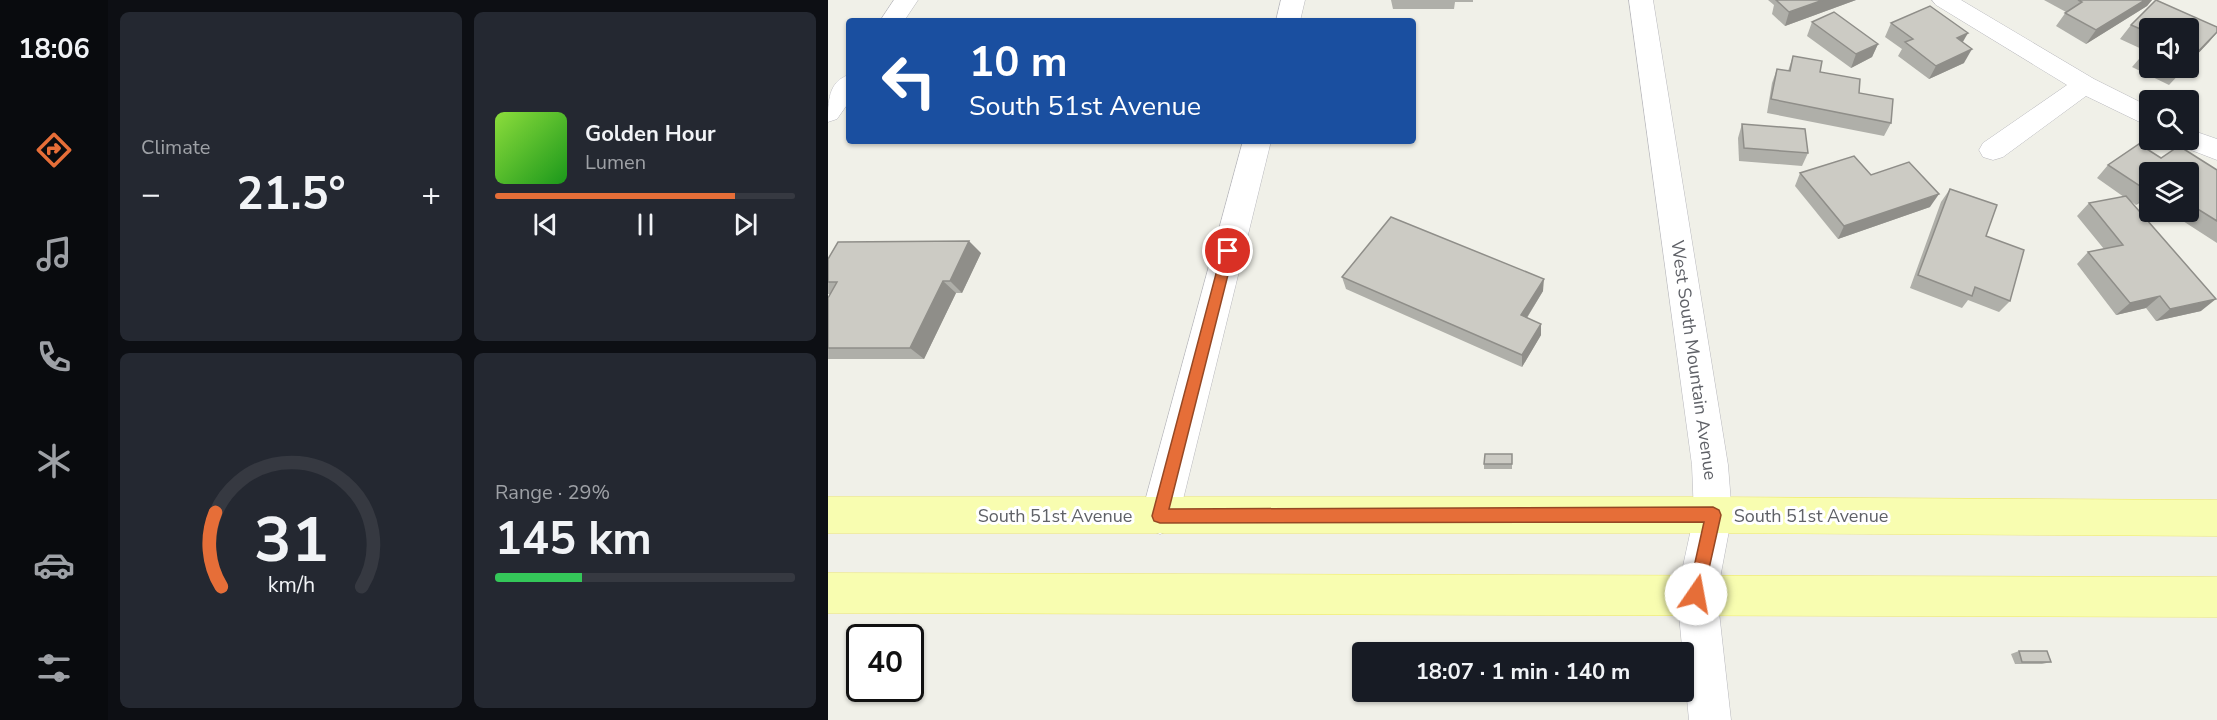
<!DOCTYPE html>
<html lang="en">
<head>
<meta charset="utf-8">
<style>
  body { margin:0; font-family:"Nunito Sans",sans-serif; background:#242831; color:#f1f3f6; height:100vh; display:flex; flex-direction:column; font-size:22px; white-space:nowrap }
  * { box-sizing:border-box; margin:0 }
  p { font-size:20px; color:#9ea1a6 }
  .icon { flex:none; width:33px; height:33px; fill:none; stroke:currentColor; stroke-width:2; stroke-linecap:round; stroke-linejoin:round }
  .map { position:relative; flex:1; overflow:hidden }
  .drawer { display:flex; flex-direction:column; gap:12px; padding:12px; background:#0d0f14; width:720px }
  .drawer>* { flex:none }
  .guide { position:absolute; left:18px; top:18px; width:570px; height:126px; border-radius:6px; box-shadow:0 2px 4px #0004; background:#1a4fa0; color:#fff; overflow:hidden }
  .controls { position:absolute; left:1311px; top:18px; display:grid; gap:12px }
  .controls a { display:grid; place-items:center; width:60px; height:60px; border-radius:6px; background:#171b24; box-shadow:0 2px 4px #0004; font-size:30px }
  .speed { position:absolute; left:18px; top:624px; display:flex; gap:12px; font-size:30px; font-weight:700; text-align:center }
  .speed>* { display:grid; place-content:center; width:78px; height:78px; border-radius:50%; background:#171b24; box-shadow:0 2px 4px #0004; line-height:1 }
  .speed .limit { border:3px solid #111; border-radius:9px; background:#fff; color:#111 }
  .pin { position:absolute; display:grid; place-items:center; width:51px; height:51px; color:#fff; margin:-26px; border:3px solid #fff; border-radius:50%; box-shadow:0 2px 6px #0007 }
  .me { position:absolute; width:66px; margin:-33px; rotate:12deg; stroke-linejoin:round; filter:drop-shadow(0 0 4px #0008) }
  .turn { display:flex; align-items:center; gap:21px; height:126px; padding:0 24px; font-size:27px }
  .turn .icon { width:78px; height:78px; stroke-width:2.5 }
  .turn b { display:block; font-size:42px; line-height:51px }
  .big { font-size:45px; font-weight:700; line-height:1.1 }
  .drawer .tile { flex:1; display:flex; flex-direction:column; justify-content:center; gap:9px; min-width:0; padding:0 21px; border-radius:9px; background:#242831 }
  .drawer .dial { align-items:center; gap:0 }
  .dial svg { height:156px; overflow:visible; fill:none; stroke:#363941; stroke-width:7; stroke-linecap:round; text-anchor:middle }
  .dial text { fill:#f1f3f6; stroke:none }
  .song { display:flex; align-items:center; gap:18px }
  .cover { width:72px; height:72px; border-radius:9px; background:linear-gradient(135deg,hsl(90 70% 55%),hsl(120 70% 35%)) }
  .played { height:6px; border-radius:3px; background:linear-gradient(90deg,#e66e38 80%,#363941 80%) }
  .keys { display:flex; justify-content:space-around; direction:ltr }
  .heat { display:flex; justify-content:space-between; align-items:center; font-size:33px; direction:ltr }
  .charge { height:9px; border-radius:4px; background:linear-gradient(90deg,#34c759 29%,#363941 0) }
  .drawer .tiles { flex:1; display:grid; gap:12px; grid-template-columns:repeat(2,1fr) }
  .trip { position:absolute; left:524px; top:642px; width:342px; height:60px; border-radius:6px; background:#171b24; box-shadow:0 2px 4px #0004; font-weight:700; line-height:60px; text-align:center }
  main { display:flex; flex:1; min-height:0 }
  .dock { display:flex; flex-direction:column; width:108px; justify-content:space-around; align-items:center; background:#090b0e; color:#9ea1a6 }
  .dock .icon { width:42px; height:42px }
  .dock .selected { color:#e66e38 }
  .dock b { font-size:27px; color:#f1f3f6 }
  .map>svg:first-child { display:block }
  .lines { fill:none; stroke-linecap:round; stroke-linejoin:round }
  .minor-casing { stroke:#b8b8bd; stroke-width:1 }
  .major-casing { stroke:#efe862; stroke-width:1 }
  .minor { fill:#fff; fill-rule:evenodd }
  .major { fill:#f8fdb0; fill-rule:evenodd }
  .wall { fill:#afafa9 }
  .shaded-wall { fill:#8f8e89 }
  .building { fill:#cccbc4; stroke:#8f8e89; stroke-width:1.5 }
  .route { fill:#e66e38; stroke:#964824; stroke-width:1.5 }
  .labels { text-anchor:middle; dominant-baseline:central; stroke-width:6; stroke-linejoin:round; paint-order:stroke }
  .street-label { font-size:18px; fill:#5f6167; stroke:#fff }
</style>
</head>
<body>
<main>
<nav class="dock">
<b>18:06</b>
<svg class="icon selected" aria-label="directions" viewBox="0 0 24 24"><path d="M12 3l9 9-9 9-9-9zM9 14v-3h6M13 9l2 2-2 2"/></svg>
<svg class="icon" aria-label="music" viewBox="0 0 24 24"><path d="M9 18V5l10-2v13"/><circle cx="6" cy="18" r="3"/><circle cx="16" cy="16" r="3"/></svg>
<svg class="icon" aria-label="phone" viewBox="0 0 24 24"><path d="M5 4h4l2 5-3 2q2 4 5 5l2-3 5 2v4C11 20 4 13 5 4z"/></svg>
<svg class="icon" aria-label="climate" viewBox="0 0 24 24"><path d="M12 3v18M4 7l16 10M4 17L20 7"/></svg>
<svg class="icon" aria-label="car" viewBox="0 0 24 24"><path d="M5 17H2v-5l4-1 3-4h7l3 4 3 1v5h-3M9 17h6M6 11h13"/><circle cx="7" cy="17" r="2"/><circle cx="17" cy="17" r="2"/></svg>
<svg class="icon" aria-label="filters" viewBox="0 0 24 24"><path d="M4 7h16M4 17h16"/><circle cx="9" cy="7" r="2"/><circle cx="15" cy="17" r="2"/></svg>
</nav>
<section class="drawer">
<div class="tiles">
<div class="tile"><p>Climate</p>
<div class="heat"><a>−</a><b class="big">21.5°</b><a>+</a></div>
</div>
<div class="tile">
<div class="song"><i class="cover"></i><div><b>Golden Hour</b><p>Lumen</p></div></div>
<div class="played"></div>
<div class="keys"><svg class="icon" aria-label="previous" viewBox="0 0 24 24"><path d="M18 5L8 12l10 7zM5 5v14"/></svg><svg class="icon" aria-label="pause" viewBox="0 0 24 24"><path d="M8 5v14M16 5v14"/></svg><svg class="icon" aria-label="next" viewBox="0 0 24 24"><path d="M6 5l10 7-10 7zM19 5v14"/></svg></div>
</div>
<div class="tile dial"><svg viewBox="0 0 100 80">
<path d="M14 69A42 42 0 1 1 86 69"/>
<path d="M14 69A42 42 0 0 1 11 31" stroke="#e66e38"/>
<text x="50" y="56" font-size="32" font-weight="700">31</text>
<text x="50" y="72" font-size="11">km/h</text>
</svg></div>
<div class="tile"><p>Range · 29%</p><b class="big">145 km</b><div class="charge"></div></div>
</div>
</section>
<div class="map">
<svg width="1389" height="720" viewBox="0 0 1389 720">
  <rect width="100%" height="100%" fill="#f0f0e8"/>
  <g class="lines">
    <g class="minor-casing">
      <g id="minor">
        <path d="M 66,0 L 90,0 L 76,21 L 52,21 Z"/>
        <path d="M 453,0 L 477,0 L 472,21 L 448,21 Z"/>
        <path d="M 801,0 L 825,0 L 900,465 L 904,515 L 889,594 L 903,720 L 861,720 L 849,594 L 866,515 L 864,465 Z"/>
        <path d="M 1104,0 L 1133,0 L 1266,79 L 1322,107 L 1322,127 L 1258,96 L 1175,157 L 1165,160 L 1155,157 L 1151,150 L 1155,143 L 1239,85 L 1108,5 Z"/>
        <path d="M 21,75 L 21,102 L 9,119 L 0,122 C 0,102 0,81 21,75 Z"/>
        <path d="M 1360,129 L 1389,139 L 1389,160 L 1350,145 L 1347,140 L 1360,140 Z"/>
        <path d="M 415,141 L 443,141 L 351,516 L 345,529 L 332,534 L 319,529 L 313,516 Z"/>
      </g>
    </g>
    <g class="major-casing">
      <g id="major">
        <path d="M 0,497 L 885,497 L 1389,500 L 1389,536 L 885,533 L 0,533 Z"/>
        <path d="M 0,573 L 1389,577 L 1389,617 L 0,613 Z"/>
      </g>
    </g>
    <use href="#minor" class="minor"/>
    <use href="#major" class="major"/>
  </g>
  <g class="wall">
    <path d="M 563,0 L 645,0 L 645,2 L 627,2 L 626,9 L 565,9 Z"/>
    <path d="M 940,0 L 1028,0 L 957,26 L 944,14 L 946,5 Z"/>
    <path d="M 1216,0 L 1324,0 L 1319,6 L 1258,44 L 1228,26 L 1238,12 Z"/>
    <path d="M 1328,0 L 1389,27 L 1389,33 L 1360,64 L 1360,28 L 1322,28 L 1322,68 L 1357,68 L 1341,85 L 1304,67 L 1318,51 L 1292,39 L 1303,25 Z"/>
    <path d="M 984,22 L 1050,44 L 1044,57 L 1023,68 L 979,36 Z"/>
    <path d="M 1063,23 L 1135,43 L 1136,63 L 1101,79 L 1070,56 L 1074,49 L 1057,37 Z"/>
    <path d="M 965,56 L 992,72 L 1031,93 L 1063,123 L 1056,136 L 939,113 L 944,83 L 949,69 L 960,71 Z"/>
    <path d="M 914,124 L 980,153 L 974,166 L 911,161 L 910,138 Z"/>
    <path d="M 1333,158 L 1389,170 L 1389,243 L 1341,212 L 1360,212 L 1360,172 L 1322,172 L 1322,198 L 1320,197 L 1308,205 L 1303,201 L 1373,311 L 1328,321 L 1318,308 L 1288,315 L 1249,264 L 1260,252 L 1276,249 L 1249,216 L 1261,203 L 1296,197 L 1269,178 L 1280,165 Z"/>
    <path d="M 972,173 L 1043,175 L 1102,207 L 1010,239 L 967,186 Z"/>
    <path d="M 1122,189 L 1158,236 L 1182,301 L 1171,312 L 1140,300 L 1134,308 L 1082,288 L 1113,202 Z"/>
    <path d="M 153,253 L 134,293 L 128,293 L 96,359 L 0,359 L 0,298 L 2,294 L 0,294 L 0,259 Z"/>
    <path d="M 514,277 L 715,291 L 699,318 L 713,335 L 694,367 L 518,289 Z"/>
    <path d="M 684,454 L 684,469 L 656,469 L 656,464 Z"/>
    <path d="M 1191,651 L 1223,662 L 1214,664 L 1187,664 L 1183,654 Z"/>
  </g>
  <g class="shaded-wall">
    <path d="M 995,0 L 1028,0 L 957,26 L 961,12 Z"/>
    <path d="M 1317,0 L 1324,0 L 1319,6 L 1258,44 L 1268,30 Z"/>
    <path d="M 1389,32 L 1381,42 L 1360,64 L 1360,62 Z"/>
    <path d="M 1140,33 L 1132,47 L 1129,38 Z"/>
    <path d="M 1050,44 L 1044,57 L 1023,68 L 1028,54 Z"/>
    <path d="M 1144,49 L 1136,63 L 1101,79 L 1108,66 Z"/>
    <path d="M 1322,192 L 1322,195 L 1320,197 L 1308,205 Z"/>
    <path d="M 1111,194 L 1102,207 L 1010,239 L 1016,226 Z"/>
    <path d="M 141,241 L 153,253 L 134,293 L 122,281 Z"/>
    <path d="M 716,279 L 715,291 L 693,327 L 693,315 Z"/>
    <path d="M 115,281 L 128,293 L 96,359 L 82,348 Z"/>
    <path d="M 1332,296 L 1318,308 L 1288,315 L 1302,303 Z"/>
    <path d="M 1388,299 L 1373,311 L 1328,321 L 1342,309 Z"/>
    <path d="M 713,324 L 713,335 L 694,367 L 694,355 Z"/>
  </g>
  <g class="building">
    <path d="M 948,0 L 995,0 L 961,12 Z"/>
    <path d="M 1250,0 L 1317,0 L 1268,30 L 1237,13 L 1254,2 Z"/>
    <path d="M 1328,0 L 1389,27 L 1389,32 L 1360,62 L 1360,28 L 1322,28 L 1322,33 L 1303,25 Z"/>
    <path d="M 1102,6 L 1140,33 L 1129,38 L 1144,49 L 1108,66 L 1077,42 L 1085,39 L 1063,23 Z"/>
    <path d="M 1006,12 L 1050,44 L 1028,54 L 984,22 Z"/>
    <path d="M 1322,47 L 1322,57 L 1315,54 Z"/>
    <path d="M 965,56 L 994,61 L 992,72 L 1032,79 L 1031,93 L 1065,99 L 1063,123 L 943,99 L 949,69 L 962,71 Z"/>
    <path d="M 1344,68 L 1356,68 L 1352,71 Z"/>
    <path d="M 914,124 L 977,129 L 980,153 L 916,148 Z"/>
    <path d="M 1311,144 L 1333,158 L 1351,146 L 1389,170 L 1389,221 L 1360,203 L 1360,172 L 1322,172 L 1321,192 L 1280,165 Z"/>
    <path d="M 1026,156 L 1043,175 L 1081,162 L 1111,194 L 1016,226 L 972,173 Z"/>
    <path d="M 1122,189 L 1169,205 L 1158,236 L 1196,250 L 1182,301 L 1147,287 L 1144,296 L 1090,275 Z"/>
    <path d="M 1298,196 L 1388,299 L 1342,309 L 1332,296 L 1302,303 L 1260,252 L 1295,245 L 1261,203 Z"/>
    <path d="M 563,217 L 716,279 L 693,315 L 713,324 L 694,355 L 514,277 Z"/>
    <path d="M 141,241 L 122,281 L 115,281 L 82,348 L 0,348 L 0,298 L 9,282 L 0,282 L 0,259 L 10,242 Z"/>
    <path d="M 657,454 L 684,454 L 684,464 L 656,464 Z"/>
    <path d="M 1191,651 L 1219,651 L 1223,662 L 1194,662 Z"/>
  </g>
  <path class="route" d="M 400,246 L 406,251 L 341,509 L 885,507 L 891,510 L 893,515 L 874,600 L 868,602 L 863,600 L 860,594 L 876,522 L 332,523 L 326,521 L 324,516 L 394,251 Z"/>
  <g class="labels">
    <g class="street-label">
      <text transform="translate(866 360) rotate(82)">West South Mountain Avenue</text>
      <text x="227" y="516">South 51st Avenue</text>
      <text x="983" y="516">South 51st Avenue</text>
    </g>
  </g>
</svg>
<div class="controls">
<a><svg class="icon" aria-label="sound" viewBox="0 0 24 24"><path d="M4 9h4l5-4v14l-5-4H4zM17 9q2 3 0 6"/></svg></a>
<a><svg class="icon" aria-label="search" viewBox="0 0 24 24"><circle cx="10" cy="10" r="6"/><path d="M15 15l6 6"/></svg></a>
<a><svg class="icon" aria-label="layers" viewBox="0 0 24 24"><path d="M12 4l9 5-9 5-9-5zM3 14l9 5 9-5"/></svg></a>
</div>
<div class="speed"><div class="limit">40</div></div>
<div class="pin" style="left:400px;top:251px;background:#d93025"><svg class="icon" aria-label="arrive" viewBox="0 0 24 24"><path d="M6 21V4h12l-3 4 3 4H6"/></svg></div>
<svg class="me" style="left:868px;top:594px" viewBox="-20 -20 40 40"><circle r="19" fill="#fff"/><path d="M0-13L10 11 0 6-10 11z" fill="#e66e38"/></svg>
<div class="trip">18:07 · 1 min · 140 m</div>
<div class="guide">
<div class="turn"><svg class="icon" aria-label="left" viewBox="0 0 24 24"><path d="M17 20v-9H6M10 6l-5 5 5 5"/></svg><div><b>10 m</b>South 51st Avenue</div></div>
</div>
</div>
</main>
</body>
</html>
